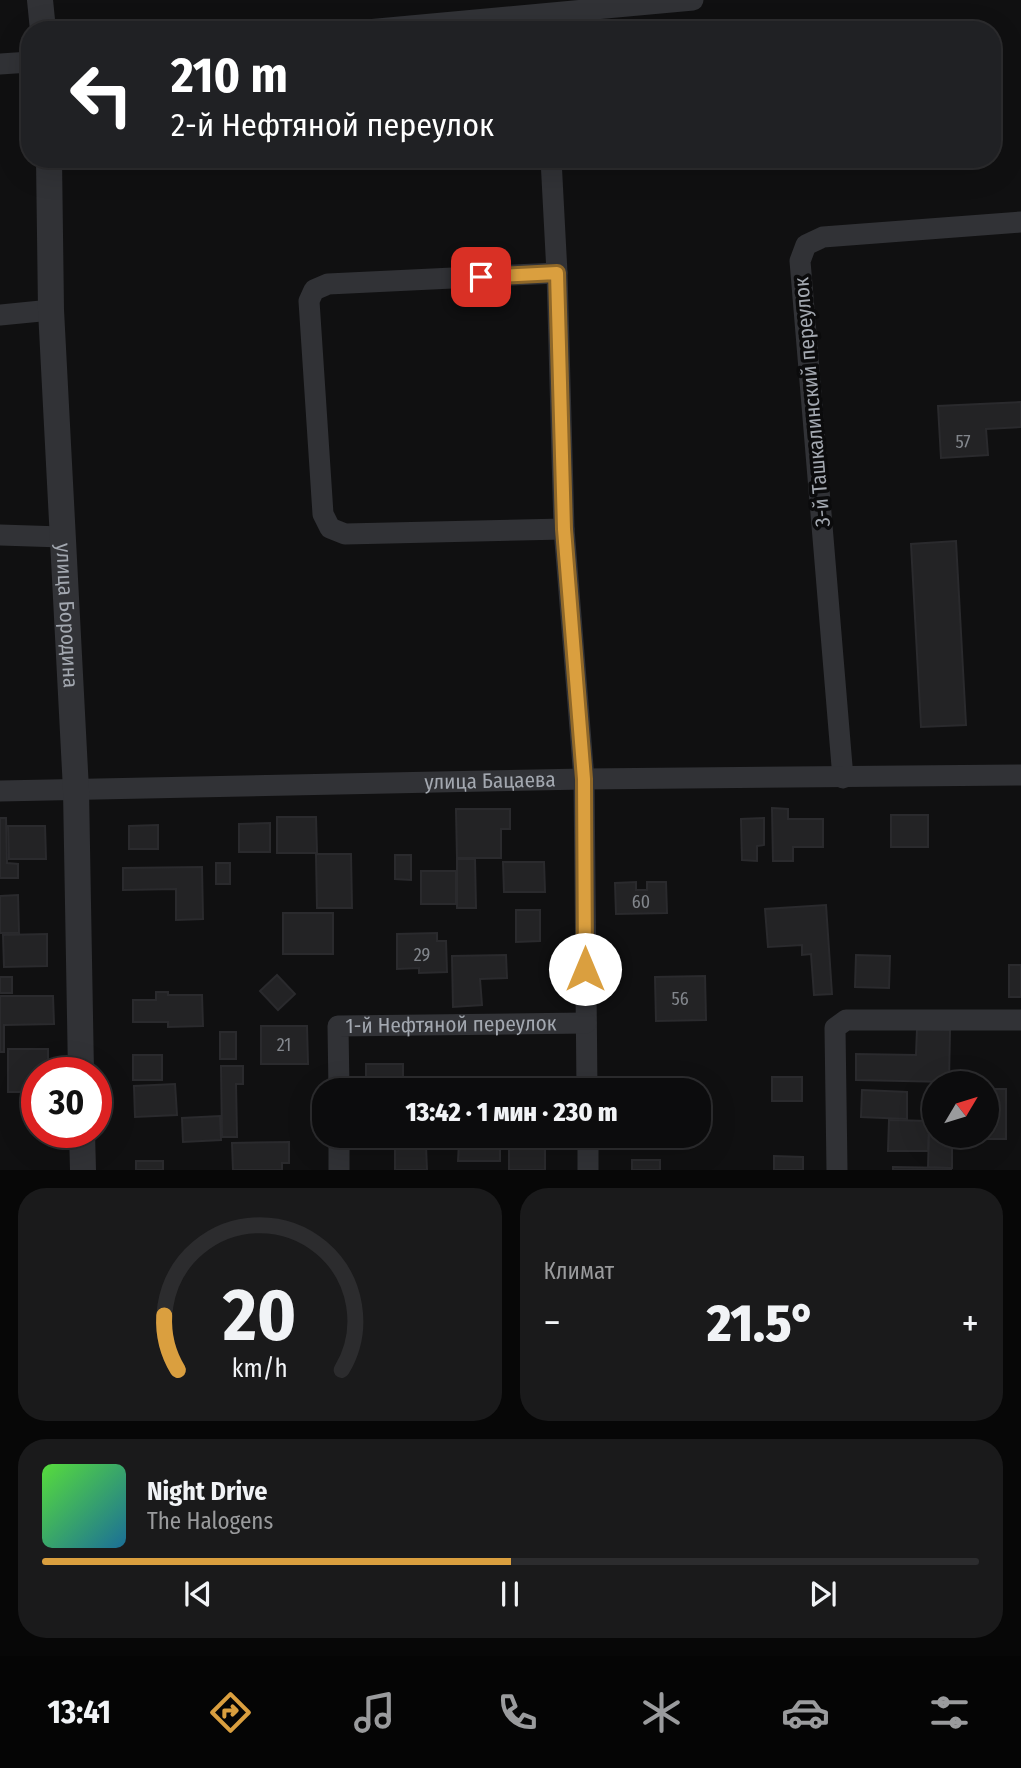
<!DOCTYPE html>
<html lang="ru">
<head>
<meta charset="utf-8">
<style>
  body { margin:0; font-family:"Fira Sans Condensed",sans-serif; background:#1a1a1b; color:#f1f3f6; height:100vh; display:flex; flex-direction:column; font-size:26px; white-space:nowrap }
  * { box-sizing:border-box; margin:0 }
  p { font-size:23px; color:#9a9b9d }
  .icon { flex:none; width:38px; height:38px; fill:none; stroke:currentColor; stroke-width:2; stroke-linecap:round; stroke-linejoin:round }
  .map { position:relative; height:1170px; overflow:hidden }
  .panel { display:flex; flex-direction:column; gap:18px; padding:18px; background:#070707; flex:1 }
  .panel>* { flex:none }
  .top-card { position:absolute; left:21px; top:21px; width:980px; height:147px; border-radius:28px; box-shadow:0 7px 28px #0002,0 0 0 2px #2c2c2e; background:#202124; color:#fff; overflow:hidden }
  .needle { width:46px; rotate:52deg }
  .buttons { position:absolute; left:922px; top:1071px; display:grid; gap:14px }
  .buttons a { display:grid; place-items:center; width:77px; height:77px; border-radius:50%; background:#0c0c0d; box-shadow:0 7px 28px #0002,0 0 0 2px #2c2c2e; font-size:35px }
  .speed { position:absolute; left:21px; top:1057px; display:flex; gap:14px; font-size:35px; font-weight:700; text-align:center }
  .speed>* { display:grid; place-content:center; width:91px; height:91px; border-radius:50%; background:#0c0c0d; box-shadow:0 7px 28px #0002,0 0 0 2px #2c2c2e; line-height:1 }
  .speed .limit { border:10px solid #d22; background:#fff; color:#111 }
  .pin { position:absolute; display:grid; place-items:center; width:60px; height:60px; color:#fff; margin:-30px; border-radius:14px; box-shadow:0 4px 10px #0006 }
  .me { position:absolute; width:77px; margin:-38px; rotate:0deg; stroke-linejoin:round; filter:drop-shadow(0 0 5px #0008) }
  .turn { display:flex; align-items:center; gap:24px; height:147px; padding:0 35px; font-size:32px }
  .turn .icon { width:91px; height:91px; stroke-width:2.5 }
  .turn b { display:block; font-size:49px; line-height:60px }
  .big { font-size:52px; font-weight:800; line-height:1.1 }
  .panel .widget { flex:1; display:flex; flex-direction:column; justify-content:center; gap:10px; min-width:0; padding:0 24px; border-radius:28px; background:#1a1a1b }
  .panel .dial { align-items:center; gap:0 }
  .dial svg { height:182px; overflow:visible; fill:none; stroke:#2c2c2e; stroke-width:7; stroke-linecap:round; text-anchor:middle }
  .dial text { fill:#f1f3f6; stroke:none }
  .song { display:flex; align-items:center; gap:21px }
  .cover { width:84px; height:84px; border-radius:10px; background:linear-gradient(135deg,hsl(110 70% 55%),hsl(200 70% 35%)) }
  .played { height:7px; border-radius:4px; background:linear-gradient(90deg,#da9f3f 50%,#2c2c2e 50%) }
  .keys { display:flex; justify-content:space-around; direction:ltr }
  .heat { display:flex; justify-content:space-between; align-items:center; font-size:38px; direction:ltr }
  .panel .tiles { flex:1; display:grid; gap:18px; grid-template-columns:1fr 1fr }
  .widget:last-child { grid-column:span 2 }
  .trip { position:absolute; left:312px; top:1078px; width:399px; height:70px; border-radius:28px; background:#0c0c0d; box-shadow:0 7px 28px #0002,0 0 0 2px #2c2c2e; font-weight:800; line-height:70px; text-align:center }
  .tabs { display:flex; height:112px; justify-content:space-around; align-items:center; background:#050505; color:#9a9b9d }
  .tabs .icon { width:49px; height:49px }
  .tabs .active { color:#da9f3f }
  .tabs b { font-size:32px; color:#f1f3f6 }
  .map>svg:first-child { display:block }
  .building { fill:#232325; stroke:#2a2a2d; stroke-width:2 }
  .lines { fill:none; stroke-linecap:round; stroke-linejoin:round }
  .minor { stroke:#313236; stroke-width:21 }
  .tertiary { stroke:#313236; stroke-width:26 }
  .route-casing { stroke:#8e6729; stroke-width:18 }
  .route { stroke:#da9f3f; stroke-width:12 }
  .labels { text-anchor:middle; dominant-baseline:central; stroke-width:7; stroke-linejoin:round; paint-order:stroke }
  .number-label { font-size:18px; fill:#82868c }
  .street-label { font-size:21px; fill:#a3a8b0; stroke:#0b0b0c }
</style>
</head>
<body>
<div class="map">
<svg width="1021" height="1170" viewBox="0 0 1021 1170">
  <rect width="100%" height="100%" fill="#101011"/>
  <g class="building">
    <path d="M 1021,402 L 1021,427 L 986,429 L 988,455 L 941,458 L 938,406 Z"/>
    <path d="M 956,541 L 966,725 L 921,727 L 911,544 Z"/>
    <path d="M 772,808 L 788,809 L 788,819 L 823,819 L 823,847 L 793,847 L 793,861 L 773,861 Z"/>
    <path d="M 456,809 L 510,809 L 510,829 L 501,829 L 501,858 L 457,858 Z"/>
    <rect x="891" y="815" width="37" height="32"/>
    <path d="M 277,817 L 316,817 L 317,853 L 277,853 Z"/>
    <path d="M 0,818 L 6,818 L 7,863 L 18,864 L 18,878 L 0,878 Z"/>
    <path d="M 764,818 L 764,845 L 757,846 L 757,861 L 742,860 L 741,819 Z"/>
    <path d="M 270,823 L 270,852 L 239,852 L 239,824 Z"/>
    <path d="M 158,825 L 158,849 L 129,849 L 129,826 Z"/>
    <path d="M 8,826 L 45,826 L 46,859 L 9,859 Z"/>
    <path d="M 316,854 L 351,854 L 352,908 L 317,908 Z"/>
    <path d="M 395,855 L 411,855 L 411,880 L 395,879 Z"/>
    <path d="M 457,859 L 475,859 L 476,908 L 457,908 Z"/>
    <path d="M 503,862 L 544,862 L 545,892 L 504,892 Z"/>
    <rect x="216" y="863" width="14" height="21"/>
    <path d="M 202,867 L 203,919 L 176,920 L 176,889 L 123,890 L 123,868 Z"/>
    <rect x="421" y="871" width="35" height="33"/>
    <path d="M 636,882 L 636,890 L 647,890 L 647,882 L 666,882 L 667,913 L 616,914 L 615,883 Z"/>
    <path d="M 18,895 L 19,933 L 0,933 L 0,896 Z"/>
    <path d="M 826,905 L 832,994 L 814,995 L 811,954 L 802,955 L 802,945 L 768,947 L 765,909 Z"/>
    <path d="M 516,910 L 540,910 L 540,941 L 516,942 Z"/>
    <rect x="283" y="913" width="50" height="41"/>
    <path d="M 437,933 L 437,941 L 446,941 L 447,972 L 419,973 L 419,968 L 397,969 L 397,934 Z"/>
    <path d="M 47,934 L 47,966 L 4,967 L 3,935 Z"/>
    <path d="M 506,955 L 507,978 L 480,979 L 482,1005 L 453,1007 L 452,956 Z"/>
    <path d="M 856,955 L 890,956 L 889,988 L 855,987 Z"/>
    <rect x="1009" y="965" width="12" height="32"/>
    <path d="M 277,975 L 295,994 L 278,1010 L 260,991 Z"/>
    <path d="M 705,976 L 706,1020 L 656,1021 L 655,977 Z"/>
    <rect x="0" y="977" width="12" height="16"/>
    <path d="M 156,992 L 168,992 L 168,995 L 202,995 L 203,1026 L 168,1027 L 168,1022 L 133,1022 L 133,1000 L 156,1000 Z"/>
    <path d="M 0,996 L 53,996 L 54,1024 L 4,1025 L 4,1052 L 0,1052 Z"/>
    <path d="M 261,1026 L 307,1026 L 308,1064 L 261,1064 Z"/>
    <path d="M 917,1029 L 950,1030 L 949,1082 L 856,1080 L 856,1054 L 916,1055 Z"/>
    <rect x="220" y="1032" width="16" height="27"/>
    <path d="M 8,1049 L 48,1049 L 48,1073 L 37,1073 L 37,1092 L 8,1092 Z"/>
    <rect x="133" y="1055" width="29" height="25"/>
    <rect x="366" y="1064" width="37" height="26"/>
    <path d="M 221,1066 L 243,1066 L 243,1084 L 236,1084 L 237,1137 L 222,1137 Z"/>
    <rect x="772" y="1077" width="30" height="24"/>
    <path d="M 175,1084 L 177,1115 L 135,1117 L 134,1086 Z"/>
    <path d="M 987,1089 L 1006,1089 L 1006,1139 L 958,1139 L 958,1136 L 987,1136 Z"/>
    <rect x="698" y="1090" width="3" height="30"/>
    <path d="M 862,1090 L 907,1092 L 907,1119 L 861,1117 Z"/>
    <path d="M 220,1116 L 221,1140 L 183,1142 L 182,1118 Z"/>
    <path d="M 889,1120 L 929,1121 L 928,1151 L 888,1151 Z"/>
    <path d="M 929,1134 L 952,1136 L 952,1168 L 928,1167 Z"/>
    <rect x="509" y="1141" width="36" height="29"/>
    <path d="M 289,1142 L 289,1163 L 282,1163 L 282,1170 L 233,1170 L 232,1143 Z"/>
    <path d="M 459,1142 L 500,1142 L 500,1161 L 458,1161 Z"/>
    <path d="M 395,1146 L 426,1146 L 427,1170 L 395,1170 Z"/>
    <path d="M 774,1156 L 803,1157 L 803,1170 L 774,1170 Z"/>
    <rect x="632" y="1160" width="28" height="10"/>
    <rect x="136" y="1161" width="27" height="9"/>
    <path d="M 893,1167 L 951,1168 L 951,1170 L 893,1170 Z"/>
  </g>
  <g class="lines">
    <g class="minor">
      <path d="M 367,30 L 693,0"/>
      <path d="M 0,64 L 30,62"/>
      <path d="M 551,159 L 557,273 L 564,529 L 584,779 L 587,1090"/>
      <path d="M 557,273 L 328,284 L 314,290 L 309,301 L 323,514 L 330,528 L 345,534 L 564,529"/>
      <path d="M 0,315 L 51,310"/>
      <path d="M 0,535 L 62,537"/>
      <path d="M 843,778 L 800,261 L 806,245 L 823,237 L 1021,222"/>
      <path id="s1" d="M 0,791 L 584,779 L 1021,775"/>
      <path id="s2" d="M 339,1090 L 338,1026 L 586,1023"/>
      <path d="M 339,1136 L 339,1170"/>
      <path d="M 588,1136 L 588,1170"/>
      <path d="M 837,1170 L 835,1028 L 846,1020 L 1021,1020"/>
    </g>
    <g class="tertiary">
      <path d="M 40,0 L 43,30"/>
      <path id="s3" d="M 49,159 L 51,310 L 76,790 L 81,1073"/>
      <path d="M 82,1132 L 83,1170"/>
    </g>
  </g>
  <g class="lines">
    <g class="route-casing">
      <path id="route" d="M 481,277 L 557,273 L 564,529 L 584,779 L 585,969"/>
    </g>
    <use href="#route" class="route"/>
  </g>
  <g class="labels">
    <g class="number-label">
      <text x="963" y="442">57</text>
      <text x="641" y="902">60</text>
      <text x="422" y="955">29</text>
      <text x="680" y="999">56</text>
      <text x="284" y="1045">21</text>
    </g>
    <g class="street-label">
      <text transform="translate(812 402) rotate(-95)">3-й Ташкалинский переулок</text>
      <text stroke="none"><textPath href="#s3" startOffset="457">улица Бородина</textPath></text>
      <text stroke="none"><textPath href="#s1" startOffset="490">улица Бацаева</textPath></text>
      <text stroke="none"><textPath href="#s2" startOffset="177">1-й Нефтяной переулок</textPath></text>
    </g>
  </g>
</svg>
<div class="buttons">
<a><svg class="needle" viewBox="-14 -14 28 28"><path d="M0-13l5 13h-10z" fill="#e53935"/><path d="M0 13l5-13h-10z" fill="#9a9b9d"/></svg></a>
</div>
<div class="speed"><div class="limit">30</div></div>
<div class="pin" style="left:481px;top:277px;background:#d93025"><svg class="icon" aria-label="arrive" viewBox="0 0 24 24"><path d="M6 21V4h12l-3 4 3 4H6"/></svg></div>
<svg class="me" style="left:585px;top:969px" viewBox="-20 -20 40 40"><circle r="19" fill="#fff"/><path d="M0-13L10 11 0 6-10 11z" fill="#da9f3f"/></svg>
<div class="trip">13:42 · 1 мин · 230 m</div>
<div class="top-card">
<div class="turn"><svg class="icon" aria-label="left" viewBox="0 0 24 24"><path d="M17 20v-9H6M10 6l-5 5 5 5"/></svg><div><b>210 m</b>2-й Нефтяной переулок</div></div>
</div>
</div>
<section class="panel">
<div class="tiles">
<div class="widget dial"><svg viewBox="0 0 100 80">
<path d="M14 69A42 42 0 1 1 86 69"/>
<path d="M14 69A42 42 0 0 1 8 45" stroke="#da9f3f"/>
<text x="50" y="56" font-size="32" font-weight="700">20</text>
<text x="50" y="72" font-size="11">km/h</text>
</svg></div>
<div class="widget"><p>Климат</p>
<div class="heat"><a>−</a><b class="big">21.5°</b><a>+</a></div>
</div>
<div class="widget">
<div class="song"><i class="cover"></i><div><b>Night Drive</b><p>The Halogens</p></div></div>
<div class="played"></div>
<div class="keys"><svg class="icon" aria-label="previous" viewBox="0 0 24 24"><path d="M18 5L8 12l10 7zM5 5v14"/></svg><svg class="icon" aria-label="pause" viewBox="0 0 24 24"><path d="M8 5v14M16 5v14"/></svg><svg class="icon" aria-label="next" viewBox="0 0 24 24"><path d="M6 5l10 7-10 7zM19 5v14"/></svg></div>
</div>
</div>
</section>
<nav class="tabs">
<b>13:41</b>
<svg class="icon active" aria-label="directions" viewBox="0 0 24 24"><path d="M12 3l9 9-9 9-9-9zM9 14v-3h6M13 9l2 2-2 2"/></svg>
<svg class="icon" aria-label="music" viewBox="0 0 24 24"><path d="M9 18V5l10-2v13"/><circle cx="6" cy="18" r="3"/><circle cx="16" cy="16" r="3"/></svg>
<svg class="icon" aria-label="phone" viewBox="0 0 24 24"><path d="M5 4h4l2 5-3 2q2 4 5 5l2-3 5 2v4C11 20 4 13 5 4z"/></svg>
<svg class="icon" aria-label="climate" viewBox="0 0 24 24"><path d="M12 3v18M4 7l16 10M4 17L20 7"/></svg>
<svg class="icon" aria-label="car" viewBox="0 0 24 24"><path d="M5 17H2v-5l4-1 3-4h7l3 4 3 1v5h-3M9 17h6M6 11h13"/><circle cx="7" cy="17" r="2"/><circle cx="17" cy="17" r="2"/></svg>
<svg class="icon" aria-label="filters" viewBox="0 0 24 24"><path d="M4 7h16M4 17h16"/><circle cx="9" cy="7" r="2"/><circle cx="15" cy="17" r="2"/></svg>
</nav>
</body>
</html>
